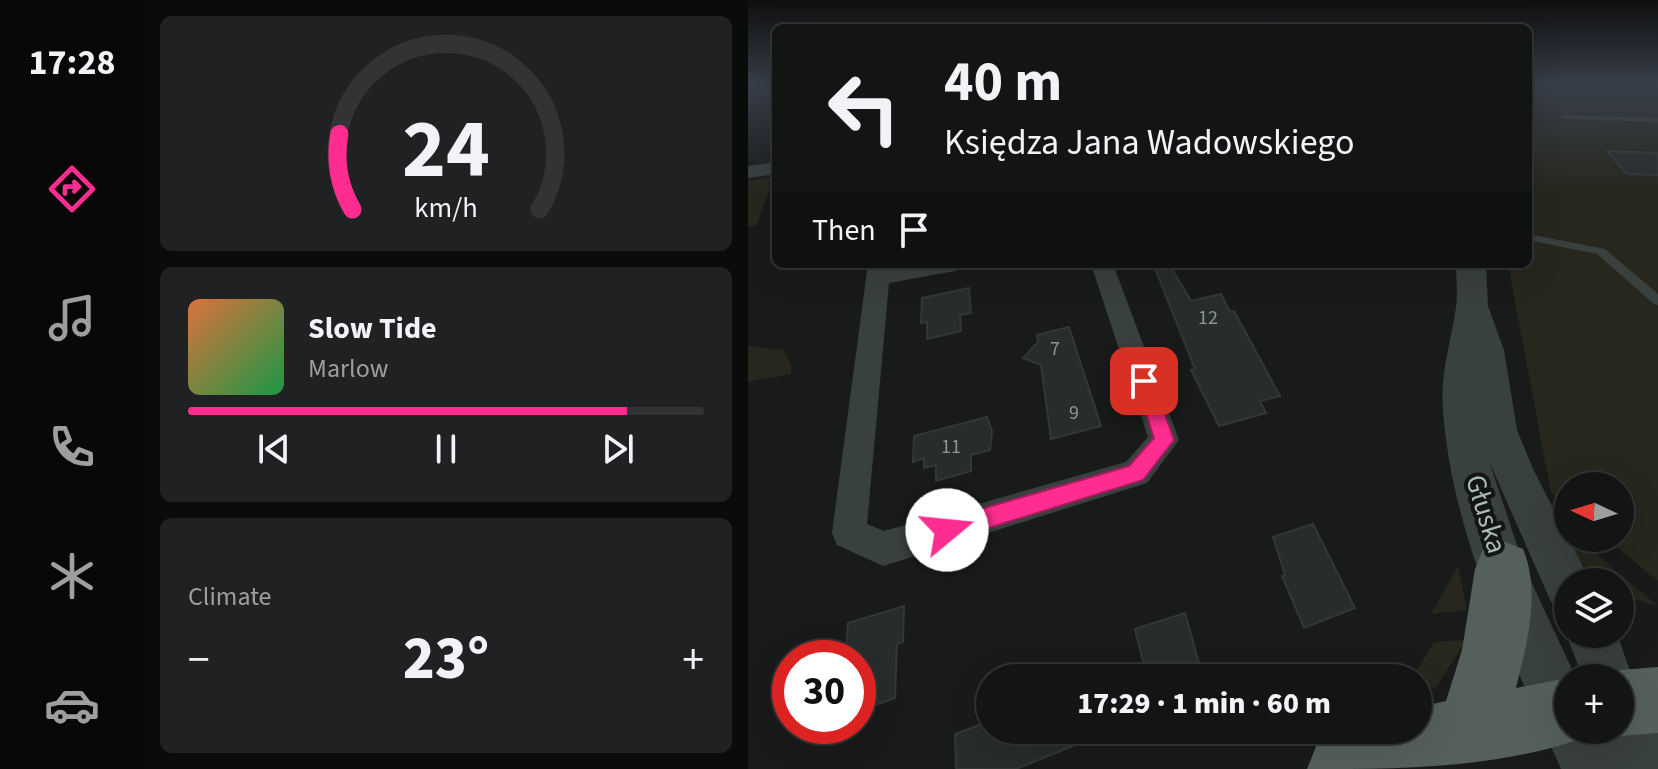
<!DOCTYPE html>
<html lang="en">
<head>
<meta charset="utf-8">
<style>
  body { margin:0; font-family:"Source Sans 3",sans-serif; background:#202122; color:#f1f3f6; height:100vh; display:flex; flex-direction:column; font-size:30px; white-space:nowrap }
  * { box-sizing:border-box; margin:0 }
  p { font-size:26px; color:#9d9ea0 }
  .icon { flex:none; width:44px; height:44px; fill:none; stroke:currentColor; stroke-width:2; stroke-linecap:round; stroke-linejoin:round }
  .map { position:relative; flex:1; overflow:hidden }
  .panel { display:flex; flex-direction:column; gap:16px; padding:16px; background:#0a0b0b; width:604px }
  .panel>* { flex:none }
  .guide { position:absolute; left:24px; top:24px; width:760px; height:244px; border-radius:12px; box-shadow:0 8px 32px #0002,0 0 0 2px #323334; background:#131414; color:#f1f3f6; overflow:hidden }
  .needle { width:52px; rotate:274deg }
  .tools { position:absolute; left:806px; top:472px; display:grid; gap:16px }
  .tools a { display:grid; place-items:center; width:80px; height:80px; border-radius:50%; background:#131414; box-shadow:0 8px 32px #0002,0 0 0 2px #323334; font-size:40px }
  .speed { position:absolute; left:24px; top:640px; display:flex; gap:16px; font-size:40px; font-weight:700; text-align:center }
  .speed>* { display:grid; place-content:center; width:104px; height:104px; border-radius:50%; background:#131414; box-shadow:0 8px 32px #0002,0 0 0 2px #323334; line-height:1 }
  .speed .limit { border:12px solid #d22; background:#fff; color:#111 }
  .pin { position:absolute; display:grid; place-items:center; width:68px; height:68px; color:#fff; margin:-34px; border-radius:16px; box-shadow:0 4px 12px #0006 }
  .me { position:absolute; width:88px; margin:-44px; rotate:73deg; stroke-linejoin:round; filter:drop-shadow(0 0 6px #0008) }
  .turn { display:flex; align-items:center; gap:28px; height:168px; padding:0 40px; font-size:36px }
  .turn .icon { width:104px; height:104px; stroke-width:2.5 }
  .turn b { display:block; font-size:56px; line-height:68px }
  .then { display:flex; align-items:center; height:76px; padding:0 40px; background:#0003; gap:16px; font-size:30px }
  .big { font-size:60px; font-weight:800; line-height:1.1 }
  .panel .card { flex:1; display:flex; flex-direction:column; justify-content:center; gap:12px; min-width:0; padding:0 28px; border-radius:12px; background:#202122 }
  .panel .dial { align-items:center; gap:0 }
  .dial svg { height:208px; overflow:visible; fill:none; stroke:#323334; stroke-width:7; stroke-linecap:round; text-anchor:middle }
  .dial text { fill:#f1f3f6; stroke:none }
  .song { display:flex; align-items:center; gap:24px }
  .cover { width:96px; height:96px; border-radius:12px; background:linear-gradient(135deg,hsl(20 70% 55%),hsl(140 70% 35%)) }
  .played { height:8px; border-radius:4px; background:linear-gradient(90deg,#ff2d8f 85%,#323334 85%) }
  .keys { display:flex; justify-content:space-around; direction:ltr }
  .heat { display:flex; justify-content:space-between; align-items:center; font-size:44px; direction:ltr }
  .trip { position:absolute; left:228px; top:664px; width:456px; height:80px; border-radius:40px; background:#131414; box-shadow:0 8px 32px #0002,0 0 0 2px #323334; font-weight:800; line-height:80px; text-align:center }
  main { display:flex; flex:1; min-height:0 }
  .tabs { display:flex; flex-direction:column; width:144px; justify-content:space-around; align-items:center; background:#080808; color:#9d9ea0 }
  .tabs .icon { width:56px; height:56px }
  .tabs .selected { color:#ff2d8f }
  .tabs b { font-size:36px; color:#f1f3f6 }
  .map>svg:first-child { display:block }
  .green { fill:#27271e }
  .building { fill:#292c2c; stroke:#333737; stroke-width:2 }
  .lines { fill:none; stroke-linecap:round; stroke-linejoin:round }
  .service { fill:#39413f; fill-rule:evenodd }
  .minor { fill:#39413f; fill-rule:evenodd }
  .tertiary { fill:#39413f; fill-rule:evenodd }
  .primary { fill:#55605c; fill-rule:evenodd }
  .route { fill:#ff2d8f; stroke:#a61d5d; stroke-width:2 }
  .labels { text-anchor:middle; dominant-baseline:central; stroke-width:8; stroke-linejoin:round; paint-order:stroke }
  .number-label { font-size:20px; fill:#8a9892 }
  .near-street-label { font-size:28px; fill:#aabcb4; stroke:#141616 }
</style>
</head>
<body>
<main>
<nav class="tabs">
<b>17:28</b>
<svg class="icon selected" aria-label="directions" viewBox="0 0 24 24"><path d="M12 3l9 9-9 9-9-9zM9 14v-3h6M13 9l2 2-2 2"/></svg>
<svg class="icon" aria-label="music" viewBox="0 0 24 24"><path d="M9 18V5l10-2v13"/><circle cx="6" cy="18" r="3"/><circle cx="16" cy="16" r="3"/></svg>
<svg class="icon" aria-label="phone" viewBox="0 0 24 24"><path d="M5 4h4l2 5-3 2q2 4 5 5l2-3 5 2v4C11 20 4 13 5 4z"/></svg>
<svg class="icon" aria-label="climate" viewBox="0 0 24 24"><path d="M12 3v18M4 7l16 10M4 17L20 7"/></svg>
<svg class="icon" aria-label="car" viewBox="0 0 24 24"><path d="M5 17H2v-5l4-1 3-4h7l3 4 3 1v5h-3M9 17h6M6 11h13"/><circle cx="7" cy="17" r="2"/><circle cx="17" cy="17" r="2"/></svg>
</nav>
<section class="panel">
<div class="card dial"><svg viewBox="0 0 100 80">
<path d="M14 69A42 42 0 1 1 86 69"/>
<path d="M14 69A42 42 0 0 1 9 40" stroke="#ff2d8f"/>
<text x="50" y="56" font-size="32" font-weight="700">24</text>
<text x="50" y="72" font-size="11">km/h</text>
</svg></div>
<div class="card">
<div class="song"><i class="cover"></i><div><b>Slow Tide</b><p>Marlow</p></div></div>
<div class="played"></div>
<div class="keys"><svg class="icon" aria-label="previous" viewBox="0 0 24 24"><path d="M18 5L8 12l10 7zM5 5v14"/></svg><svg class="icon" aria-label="pause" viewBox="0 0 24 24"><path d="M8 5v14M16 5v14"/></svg><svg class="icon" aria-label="next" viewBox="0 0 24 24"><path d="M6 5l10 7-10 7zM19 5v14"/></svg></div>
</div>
<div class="card"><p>Climate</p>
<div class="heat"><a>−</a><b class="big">23°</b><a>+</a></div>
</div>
</section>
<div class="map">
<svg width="910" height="769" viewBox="0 0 910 769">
  <rect width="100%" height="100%" fill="#191b1b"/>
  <g class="green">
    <path d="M 780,85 L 910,85 L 910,581 L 858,538 L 872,538 L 872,486 L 820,486 L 820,507 L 803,493 L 760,264 L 780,264 Z"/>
    <path d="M 26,177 L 9,225 L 0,227 L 0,181 Z"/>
    <path d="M 0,346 L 35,350 L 43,364 L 43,374 L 0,382 Z"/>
    <path d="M 808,521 L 820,531 L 820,538 L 829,538 L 910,606 L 872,595 L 872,582 L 853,582 L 833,562 Z"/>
    <path d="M 710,566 L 719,610 L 683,614 Z"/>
    <path d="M 718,640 L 687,689 L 665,676 L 686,642 Z"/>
  </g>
  <g class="building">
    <path d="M 859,151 L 910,153 L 910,175 L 879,174 Z"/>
    <path d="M 410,264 L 421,264 L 443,301 L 473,294 L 482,312 L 486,311 L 532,396 L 512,401 L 518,413 L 471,426 L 443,370 L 447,369 L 406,266 Z"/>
    <path d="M 221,288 L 223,313 L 212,315 L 213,331 L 179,339 L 179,322 L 173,323 L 174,298 Z"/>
    <path d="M 321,327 L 353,426 L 303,439 L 293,365 L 275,358 L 290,342 L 289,335 Z"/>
    <path d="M 239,417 L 244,431 L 242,450 L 223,455 L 223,471 L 188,481 L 188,465 L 176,468 L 176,458 L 165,462 L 166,436 Z"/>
    <path d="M 565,524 L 607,608 L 556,628 L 534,576 L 537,575 L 525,537 Z"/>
    <path d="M 156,606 L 155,642 L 149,644 L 147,698 L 110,711 L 110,658 L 97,658 L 100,623 Z"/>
    <path d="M 437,613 L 452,667 L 421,678 L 399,678 L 387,629 Z"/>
    <path d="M 242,721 L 242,730 L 362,731 L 268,769 L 208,769 L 207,734 Z"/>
  </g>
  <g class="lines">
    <g class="service">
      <path d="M 818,115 L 910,118 L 910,122 L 815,119 L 814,117 Z"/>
      <path d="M 780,234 L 857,249 L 910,294 L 910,305 L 906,304 L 849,254 L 780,240 Z"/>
    </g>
    <g class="minor">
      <path d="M 28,162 L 28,174 L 0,178 L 0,166 Z"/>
      <path d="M 120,264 L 142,264 L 142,268 L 166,264 L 218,264 L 207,271 L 141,283 L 119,524 L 136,531 L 378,462 L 400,437 L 343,264 L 365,264 L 431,440 L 399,483 L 135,566 L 89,545 L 84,533 Z"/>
    </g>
    <path class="tertiary" d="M 708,264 L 738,264 L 740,306 L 756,350 L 769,430 L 786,471 L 843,582 L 820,582 L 820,609 L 803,602 L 741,461 L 776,566 L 828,678 L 820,678 L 820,730 L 853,730 L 861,745 L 855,730 L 872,730 L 872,678 L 835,678 L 818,634 L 820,629 L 820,634 L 869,634 L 886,682 L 891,684 L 910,727 L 910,769 L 813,769 C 763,655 704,536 695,410 C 692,373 703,342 708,307 C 710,293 708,278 708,264 Z"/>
    <g class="primary">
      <path d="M 755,541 L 775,549 C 793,592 779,644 768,688 L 820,678 L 821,678 L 820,730 L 846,730 L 844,735 C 752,769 655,769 559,769 L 569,744 L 604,730 L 670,730 L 670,707 L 698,701 L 714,650 L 727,569 L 735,549 Z"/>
      <path d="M 910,667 L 910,733 L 872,736 L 857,730 L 872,730 L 872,678 L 852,678 L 872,670 Z"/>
    </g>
  </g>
  <linearGradient id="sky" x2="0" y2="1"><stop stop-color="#0e0f0f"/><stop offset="0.44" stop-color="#383f4a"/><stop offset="1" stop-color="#383f4a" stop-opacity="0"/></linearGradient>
  <rect width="910" height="193" fill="url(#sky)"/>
  <path class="route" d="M 396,374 L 405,381 L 426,440 L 395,480 L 199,541 L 191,538 L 188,530 L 191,522 L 199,519 L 381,466 L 406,438 L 387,381 Z"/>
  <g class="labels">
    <g class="number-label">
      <text x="460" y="318">12</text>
      <text x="307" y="349">7</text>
      <text x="326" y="413">9</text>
      <text x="203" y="447">11</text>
    </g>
    <g class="near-street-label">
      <text transform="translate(738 514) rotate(73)">Głuska</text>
    </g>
  </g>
</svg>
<div class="tools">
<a><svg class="needle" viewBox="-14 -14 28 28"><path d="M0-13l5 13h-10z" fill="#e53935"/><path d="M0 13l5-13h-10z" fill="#9d9ea0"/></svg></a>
<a><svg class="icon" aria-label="layers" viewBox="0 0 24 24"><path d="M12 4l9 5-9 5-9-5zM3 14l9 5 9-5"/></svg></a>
<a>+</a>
</div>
<div class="speed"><div class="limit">30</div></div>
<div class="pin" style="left:396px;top:381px;background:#d93025"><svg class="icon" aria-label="arrive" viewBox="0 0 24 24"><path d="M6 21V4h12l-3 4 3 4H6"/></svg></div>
<svg class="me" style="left:199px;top:530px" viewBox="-20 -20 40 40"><circle r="19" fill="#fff"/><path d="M0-13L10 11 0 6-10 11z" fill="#ff2d8f"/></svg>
<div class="trip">17:29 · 1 min · 60 m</div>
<div class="guide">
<div class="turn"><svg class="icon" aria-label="left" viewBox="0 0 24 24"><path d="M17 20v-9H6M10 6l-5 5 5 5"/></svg><div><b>40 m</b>Księdza Jana Wadowskiego</div></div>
<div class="then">Then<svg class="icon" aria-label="arrive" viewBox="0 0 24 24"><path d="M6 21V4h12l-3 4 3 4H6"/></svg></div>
</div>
</div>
</main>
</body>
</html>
